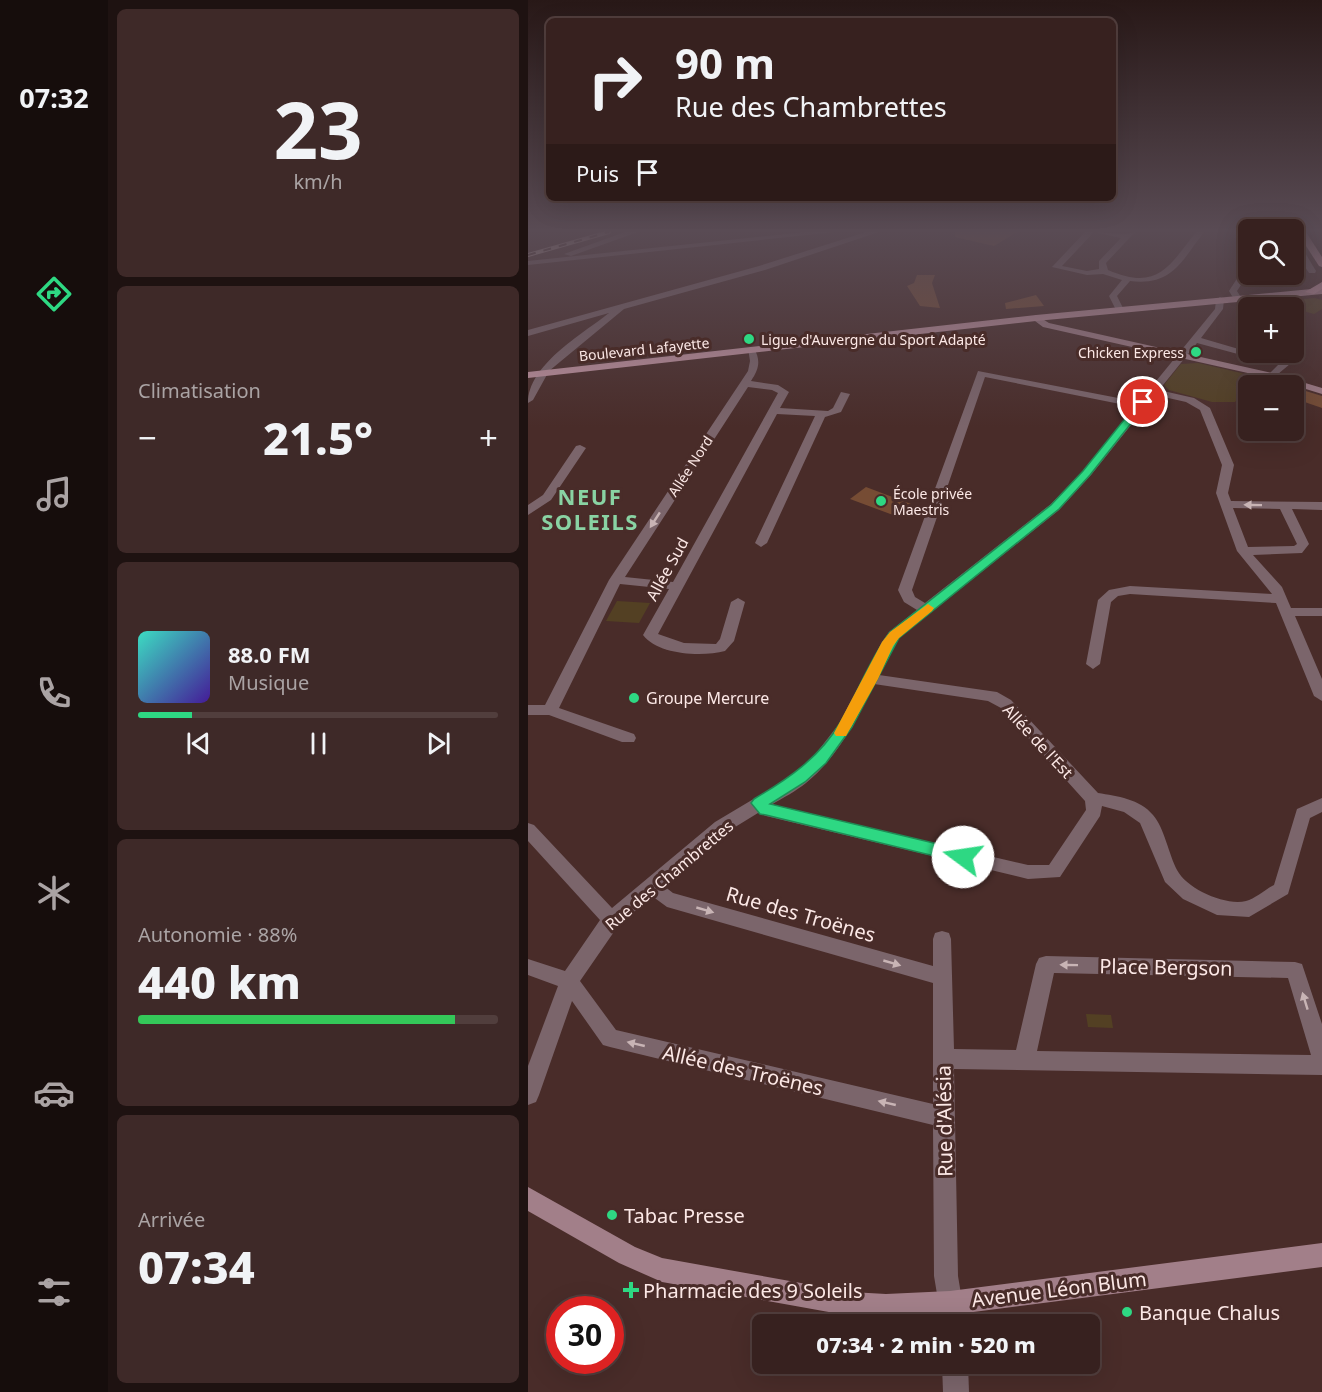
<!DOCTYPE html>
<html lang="fr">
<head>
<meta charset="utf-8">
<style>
  body { margin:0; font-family:"Noto Sans",sans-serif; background:#3e2928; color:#f1f3f6; height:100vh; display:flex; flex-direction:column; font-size:22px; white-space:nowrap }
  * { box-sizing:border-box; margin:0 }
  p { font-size:20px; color:#aaa3a4 }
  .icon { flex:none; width:33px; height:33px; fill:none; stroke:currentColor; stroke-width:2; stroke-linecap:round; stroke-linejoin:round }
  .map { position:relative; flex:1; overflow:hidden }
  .sheet { display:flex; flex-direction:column; gap:9px; padding:9px; background:#1e1211; width:420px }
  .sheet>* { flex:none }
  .guide { position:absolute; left:18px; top:18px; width:570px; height:183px; border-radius:9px; box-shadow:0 6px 24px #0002,0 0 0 2px #513e3d; background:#37211f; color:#f1f3f6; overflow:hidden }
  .buttons { position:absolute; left:710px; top:219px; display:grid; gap:12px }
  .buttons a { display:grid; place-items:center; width:66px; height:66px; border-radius:9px; background:#37211f; box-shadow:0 6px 24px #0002,0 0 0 2px #513e3d; font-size:30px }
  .speed { position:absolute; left:18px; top:1296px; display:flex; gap:12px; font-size:30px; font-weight:700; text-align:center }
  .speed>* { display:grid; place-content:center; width:78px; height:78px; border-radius:50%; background:#37211f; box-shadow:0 6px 24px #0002,0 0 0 2px #513e3d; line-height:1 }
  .speed .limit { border:9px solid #d22; background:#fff; color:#111 }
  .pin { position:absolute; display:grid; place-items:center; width:51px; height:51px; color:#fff; margin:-26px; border:3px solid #fff; border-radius:50%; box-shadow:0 2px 6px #0007 }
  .me { position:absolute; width:66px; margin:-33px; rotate:284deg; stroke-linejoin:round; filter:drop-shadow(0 0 4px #0008) }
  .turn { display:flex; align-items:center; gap:21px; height:126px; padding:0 30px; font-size:27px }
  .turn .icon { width:78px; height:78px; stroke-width:2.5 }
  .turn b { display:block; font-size:42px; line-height:51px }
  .then { display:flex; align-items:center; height:57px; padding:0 30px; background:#0003; gap:12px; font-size:22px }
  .big { font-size:45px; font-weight:800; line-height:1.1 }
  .sheet .tile { flex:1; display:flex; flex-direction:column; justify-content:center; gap:9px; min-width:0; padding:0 21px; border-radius:9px; background:#3e2928 }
  .sheet .dial { align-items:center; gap:0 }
  .dial b { font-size:78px; line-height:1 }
  .song { display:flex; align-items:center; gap:18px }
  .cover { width:72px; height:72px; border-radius:9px; background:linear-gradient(135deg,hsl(170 70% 55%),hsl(260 70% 35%)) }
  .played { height:6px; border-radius:3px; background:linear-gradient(90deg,#2ed883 15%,#513e3d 15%) }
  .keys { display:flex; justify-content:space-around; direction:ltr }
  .heat { display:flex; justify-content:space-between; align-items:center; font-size:33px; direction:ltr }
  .charge { height:9px; border-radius:4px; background:linear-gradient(90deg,#34c759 88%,#513e3d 0) }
  .trip { position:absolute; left:224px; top:1314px; width:348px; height:60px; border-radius:9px; background:#37211f; box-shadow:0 6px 24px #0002,0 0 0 2px #513e3d; font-weight:800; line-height:60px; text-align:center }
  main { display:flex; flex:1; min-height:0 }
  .tab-bar { display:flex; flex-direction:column; width:108px; justify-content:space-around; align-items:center; background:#160d0c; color:#aaa3a4 }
  .tab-bar .icon { width:42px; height:42px }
  .tab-bar .current { color:#2ed883 }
  .tab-bar b { font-size:27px; color:#f1f3f6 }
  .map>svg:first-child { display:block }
  .green { fill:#534023 }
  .building { fill:#764c34 }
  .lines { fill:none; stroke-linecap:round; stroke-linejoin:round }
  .street { fill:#7b656b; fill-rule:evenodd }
  .secondary { fill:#a27f89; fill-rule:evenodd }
  .primary { fill:#c093a0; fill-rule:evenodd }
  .highway { fill:#dba5b5; fill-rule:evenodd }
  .rail-casing { stroke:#d7c1bf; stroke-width:4 }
  .rail { stroke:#492c29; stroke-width:2; stroke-dasharray:8; stroke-linecap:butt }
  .oneway { fill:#c8b4b5 }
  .route { fill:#2ed883; stroke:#1e8c55; stroke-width:1.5 }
  .slow { fill:#f59e0b }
  .poi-dot { fill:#2ed883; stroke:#492c29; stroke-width:2 }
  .labels { text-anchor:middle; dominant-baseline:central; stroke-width:6; stroke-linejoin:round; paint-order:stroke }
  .far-poi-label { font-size:14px; fill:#fce8e6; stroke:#492c29; text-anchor:start }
  .far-street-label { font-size:14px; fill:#fce8e6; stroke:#492c29 }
  .street-label { font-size:16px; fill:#fce8e6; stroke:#492c29 }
  .poi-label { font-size:16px; fill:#fce8e6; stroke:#492c29; text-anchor:start }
  .near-street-label { font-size:20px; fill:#fce8e6; stroke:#492c29 }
  .near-poi-label { font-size:20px; fill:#fce8e6; stroke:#492c29; text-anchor:start }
  .district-label { font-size:22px; font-weight:bold; letter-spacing:1.5px; fill:#89d3a3; stroke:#492c29 }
</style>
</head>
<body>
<main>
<nav class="tab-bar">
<b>07:32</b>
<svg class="icon current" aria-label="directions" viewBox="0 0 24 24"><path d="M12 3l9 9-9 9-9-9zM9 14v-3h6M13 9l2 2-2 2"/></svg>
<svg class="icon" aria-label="music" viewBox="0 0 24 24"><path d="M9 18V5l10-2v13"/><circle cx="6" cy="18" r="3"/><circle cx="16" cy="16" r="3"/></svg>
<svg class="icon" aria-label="phone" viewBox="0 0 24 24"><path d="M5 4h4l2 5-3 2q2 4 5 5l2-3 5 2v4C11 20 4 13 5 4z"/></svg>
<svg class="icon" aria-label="climate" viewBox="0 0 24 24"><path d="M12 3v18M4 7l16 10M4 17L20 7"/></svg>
<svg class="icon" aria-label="car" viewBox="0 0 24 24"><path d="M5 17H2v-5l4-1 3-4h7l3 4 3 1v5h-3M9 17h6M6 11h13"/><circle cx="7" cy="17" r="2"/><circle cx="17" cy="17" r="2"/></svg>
<svg class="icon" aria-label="filters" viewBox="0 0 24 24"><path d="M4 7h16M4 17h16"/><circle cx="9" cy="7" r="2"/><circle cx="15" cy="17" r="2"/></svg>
</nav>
<section class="sheet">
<div class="tile dial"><b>23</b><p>km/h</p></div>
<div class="tile"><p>Climatisation</p>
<div class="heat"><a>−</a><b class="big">21.5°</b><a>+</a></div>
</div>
<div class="tile">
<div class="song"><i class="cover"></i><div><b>88.0 FM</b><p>Musique</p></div></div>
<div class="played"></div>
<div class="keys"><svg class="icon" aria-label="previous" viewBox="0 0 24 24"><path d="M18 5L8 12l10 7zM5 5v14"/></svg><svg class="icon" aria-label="pause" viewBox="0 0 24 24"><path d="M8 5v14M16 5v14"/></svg><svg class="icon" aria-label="next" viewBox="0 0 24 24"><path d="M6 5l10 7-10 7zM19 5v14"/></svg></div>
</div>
<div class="tile"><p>Autonomie · 88%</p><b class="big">440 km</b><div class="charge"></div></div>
<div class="tile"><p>Arrivée</p><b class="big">07:34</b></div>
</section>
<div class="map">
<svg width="794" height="1392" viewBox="0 0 794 1392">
  <rect width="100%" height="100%" fill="#492c29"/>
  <g class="green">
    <path d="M 787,298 L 794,300 L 794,309 L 786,314 L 768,309 L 765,310 L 765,308 L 747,307 L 756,301 Z"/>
    <path d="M 670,363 L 726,376 L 707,402 L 684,402 L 641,390 L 636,385 L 653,364 Z"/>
    <path d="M 89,601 L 122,603 L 111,623 L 78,621 Z"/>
    <path d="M 558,1014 L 583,1015 L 585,1028 L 560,1027 Z"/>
  </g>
  <g class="building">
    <path d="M 427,232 L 489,232 L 466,246 L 427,237 Z"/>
    <path d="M 389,275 L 407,275 L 404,283 L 412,308 L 392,306 L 379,286 L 386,283 Z"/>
    <path d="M 508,295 L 516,306 L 478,309 L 477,303 Z"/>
    <path d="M 768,388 L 794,396 L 794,408 L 765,398 L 765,390 Z"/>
    <path d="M 338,487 L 383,504 L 365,515 L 322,499 Z"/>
  </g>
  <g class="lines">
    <g class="street">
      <path d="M 97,232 L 110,232 L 43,256 L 36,254 Z"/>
      <path d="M 276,232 L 307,232 L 0,265 L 0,261 Z"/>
      <path d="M 338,232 L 351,232 L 237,270 L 96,309 L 21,371 L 5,400 L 0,403 C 0,365 53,335 81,313 L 0,336 L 0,330 L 231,266 Z"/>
      <path d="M 557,232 L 566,232 L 534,266 L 559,271 L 571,269 L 571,261 L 593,238 L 566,232 L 597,234 L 607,232 L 578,263 L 580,270 C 629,291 640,268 668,232 L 676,232 C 653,262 644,286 602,281 L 589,296 L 596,310 L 592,313 L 588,310 L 581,296 L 594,280 L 575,274 L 559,275 L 524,267 Z"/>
      <path d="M 765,243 L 773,246 L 788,271 L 787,273 L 781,273 L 765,248 Z"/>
      <path d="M 717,266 L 720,266 L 720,274 L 709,291 L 714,299 L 710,302 L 707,301 L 701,291 Z"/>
      <path d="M 692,297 L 696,300 L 695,309 L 673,338 L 762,364 L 744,379 L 739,376 L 750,365 L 669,343 L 631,390 L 666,398 L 682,408 L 706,465 L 700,493 L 703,501 L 794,502 L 794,510 L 764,509 L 781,544 L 774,553 L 725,555 L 754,587 L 763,608 L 794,608 L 794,616 L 767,616 L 794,679 L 794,701 L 786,696 L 748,603 L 602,594 L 590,596 L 583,602 L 572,664 L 565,669 L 558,664 L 570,600 L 581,590 L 602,586 L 744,594 L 709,551 L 688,493 L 694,465 L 672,410 L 658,402 L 627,395 L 563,475 L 531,510 L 371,638 L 351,675 L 469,692 L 483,700 L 570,793 C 589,796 612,799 625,815 C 636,827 641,855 649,870 C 659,889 697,906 718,901 C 727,899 738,889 746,885 L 769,809 L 794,798 L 794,812 L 782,818 L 760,894 L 721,917 L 689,915 L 655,899 L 637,882 L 612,823 L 596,812 L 574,806 L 572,816 L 532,877 L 500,879 L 238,816 L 230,813 L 199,832 L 136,886 L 145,893 L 405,966 L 405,939 L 407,933 L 414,931 L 421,933 L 423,939 L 426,1049 L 488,1050 L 508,964 L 511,958 L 518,956 L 767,962 L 774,964 L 794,1024 L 794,1075 L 426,1069 L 430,1276 L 438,1324 L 414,1324 L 406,1276 L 405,1125 L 82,1047 L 75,1045 L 44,1001 L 11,1095 L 8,1102 L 0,1105 L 0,1066 L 30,986 L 0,975 L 0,959 L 37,971 L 72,920 L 0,841 L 0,823 L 6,825 L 84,908 L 187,822 L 266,775 L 286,756 L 311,724 L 354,642 L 361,632 L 389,610 L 376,602 L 370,590 L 450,371 L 611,402 L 687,309 L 688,300 ZM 457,377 L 607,407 L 555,471 L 523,504 L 397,603 L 387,597 L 384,590 ZM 705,508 L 752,509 L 769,544 L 766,546 L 720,547 ZM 346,684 L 460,701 L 473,708 L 557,801 L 558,810 L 521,865 L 500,865 L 243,805 C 255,798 268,791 278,783 C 310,757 328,720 346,684 ZM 124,896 L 139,907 L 405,983 L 405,1104 L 88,1030 L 52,981 L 90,926 ZM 526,973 L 760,978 L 783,1055 L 509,1051 Z"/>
      <path d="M 220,348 L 226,348 C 233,361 231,369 223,381 L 250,385 L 261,392 L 252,408 L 300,411 L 305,408 L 313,392 L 322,394 L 313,412 L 297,417 L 239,543 L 233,547 L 227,543 L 287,416 L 249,414 L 130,634 L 156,643 L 188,644 L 192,639 L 203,602 L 210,598 L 217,602 L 206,641 L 197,651 C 174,657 130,655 115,635 L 141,589 L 92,584 L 31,708 L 106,734 L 108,738 L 106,742 L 94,742 L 21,715 L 0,715 L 0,705 L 17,705 L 81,580 L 220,371 L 222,361 ZM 220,387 L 244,390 L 250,393 L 145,582 L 97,577 Z"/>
      <path d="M 52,445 L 58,448 L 23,500 L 0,515 L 0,505 L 15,495 L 48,446 Z"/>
      <path d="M 414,1364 L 440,1364 L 441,1392 L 415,1392 Z"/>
    </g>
    <g class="secondary">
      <path d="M 508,315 L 521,323 L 744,373 L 794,388 L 794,394 L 742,378 L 515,327 L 503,318 Z"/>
      <path d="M 0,1187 L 107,1247 L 134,1258 L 323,1292 L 358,1294 L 422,1291 L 794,1243 L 794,1267 L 422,1315 L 358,1318 L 323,1316 L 134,1282 L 91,1263 L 0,1211 Z"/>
    </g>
    <path class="primary" d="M 794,288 L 794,294 L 508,321 L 0,378 L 0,372 L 508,315 Z"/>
    <g class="highway">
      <path d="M 769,232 L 778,232 L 794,257 L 794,267 L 791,266 Z"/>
      <path d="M 794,282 L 794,289 L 786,294 L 777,292 Z"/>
    </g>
    <g class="rail-casing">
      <path id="rail" d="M 0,255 L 81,232"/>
    </g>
    <use href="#rail" class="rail"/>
  </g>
  <defs><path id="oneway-solid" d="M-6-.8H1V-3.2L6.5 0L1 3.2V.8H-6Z" transform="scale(1.5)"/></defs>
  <g class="oneway">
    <use href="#oneway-solid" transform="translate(725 505) rotate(-179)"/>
    <use href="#oneway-solid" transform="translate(127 520) rotate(123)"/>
    <use href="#oneway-solid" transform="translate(177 910) rotate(16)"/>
    <use href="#oneway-solid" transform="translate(364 963) rotate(16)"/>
    <use href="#oneway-solid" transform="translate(541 965) rotate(-179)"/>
    <use href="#oneway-solid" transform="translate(777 1001) rotate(-107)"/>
    <use href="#oneway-solid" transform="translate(108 1044) rotate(-167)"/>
    <use href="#oneway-solid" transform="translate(359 1103) rotate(-167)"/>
  </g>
  <linearGradient id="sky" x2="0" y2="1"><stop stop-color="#281817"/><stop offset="0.54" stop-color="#594b54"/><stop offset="1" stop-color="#594b54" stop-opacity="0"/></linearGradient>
  <rect width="794" height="427" fill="url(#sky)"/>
  <path class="route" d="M 612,400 L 620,402 L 562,475 L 531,509 L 371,638 L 324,727 L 298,763 L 277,782 L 242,804 L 435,850 L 440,852 L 443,857 L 440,861 L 435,863 L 238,815 L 232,814 L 223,803 L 226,799 C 260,779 291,758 312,723 C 330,693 341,660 362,632 L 523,505 L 555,471 Z"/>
  <path class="slow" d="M 400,604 L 406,608 L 404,611 L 371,638 L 365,646 L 350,679 L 318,736 L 308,736 L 306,733 L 354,642 L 362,632 Z"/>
  <g class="poi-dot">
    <circle cx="221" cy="339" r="6"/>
    <circle cx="668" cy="352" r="6"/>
    <circle cx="353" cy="501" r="6"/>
    <circle cx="106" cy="698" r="6"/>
    <circle cx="84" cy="1215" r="6"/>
    <path d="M100 1281h6v6h6v6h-6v6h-6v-6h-6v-6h6z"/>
    <circle cx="599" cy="1312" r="6"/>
  </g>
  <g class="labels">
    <g class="far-poi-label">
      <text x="233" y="339">Ligue d'Auvergne du Sport Adapté</text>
      <text x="656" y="352" text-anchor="end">Chicken Express</text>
      <text x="365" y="493">École privée<tspan x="365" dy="16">Maestris</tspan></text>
    </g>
    <g class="far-street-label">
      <text transform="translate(116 349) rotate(-6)">Boulevard Lafayette</text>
      <text transform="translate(162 466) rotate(-57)">Allée Nord</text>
    </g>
    <g class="street-label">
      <text transform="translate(139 569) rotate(-61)">Allée Sud</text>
      <text transform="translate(510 741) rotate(47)">Allée de l'Est</text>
      <text transform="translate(141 875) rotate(-40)">Rue des Chambrettes</text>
    </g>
    <g class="poi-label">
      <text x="118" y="698">Groupe Mercure</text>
    </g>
    <g class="near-street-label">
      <text transform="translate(273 914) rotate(16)">Rue des Troënes</text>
      <text transform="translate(638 967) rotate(1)">Place Bergson</text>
      <text transform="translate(215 1070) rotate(13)">Allée des Troënes</text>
      <text transform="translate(416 1121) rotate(-91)">Rue d'Alésia</text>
      <text transform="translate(531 1289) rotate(-7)">Avenue Léon Blum</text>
    </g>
    <g class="near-poi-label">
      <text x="96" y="1215">Tabac Presse</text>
      <text x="115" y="1290">Pharmacie des 9 Soleils</text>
      <text x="611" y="1312">Banque Chalus</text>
    </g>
    <g class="district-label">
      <text x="62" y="496">NEUF<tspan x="62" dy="25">SOLEILS</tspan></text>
    </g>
  </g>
</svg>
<div class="buttons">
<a><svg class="icon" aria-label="search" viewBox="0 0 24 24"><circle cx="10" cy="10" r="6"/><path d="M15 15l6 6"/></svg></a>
<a>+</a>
<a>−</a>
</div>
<div class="speed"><div class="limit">30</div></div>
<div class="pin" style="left:615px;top:402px;background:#d93025"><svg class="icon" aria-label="arrive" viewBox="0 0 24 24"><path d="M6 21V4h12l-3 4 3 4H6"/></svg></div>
<svg class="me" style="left:435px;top:857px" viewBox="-20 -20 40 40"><circle r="19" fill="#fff"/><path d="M0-13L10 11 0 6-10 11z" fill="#2ed883"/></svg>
<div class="trip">07:34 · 2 min · 520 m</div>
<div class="guide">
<div class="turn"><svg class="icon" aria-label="right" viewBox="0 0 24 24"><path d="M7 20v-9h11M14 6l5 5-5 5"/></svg><div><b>90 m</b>Rue des Chambrettes</div></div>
<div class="then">Puis<svg class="icon" aria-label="arrive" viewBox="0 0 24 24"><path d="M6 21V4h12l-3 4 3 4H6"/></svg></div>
</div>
</div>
</main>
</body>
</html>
